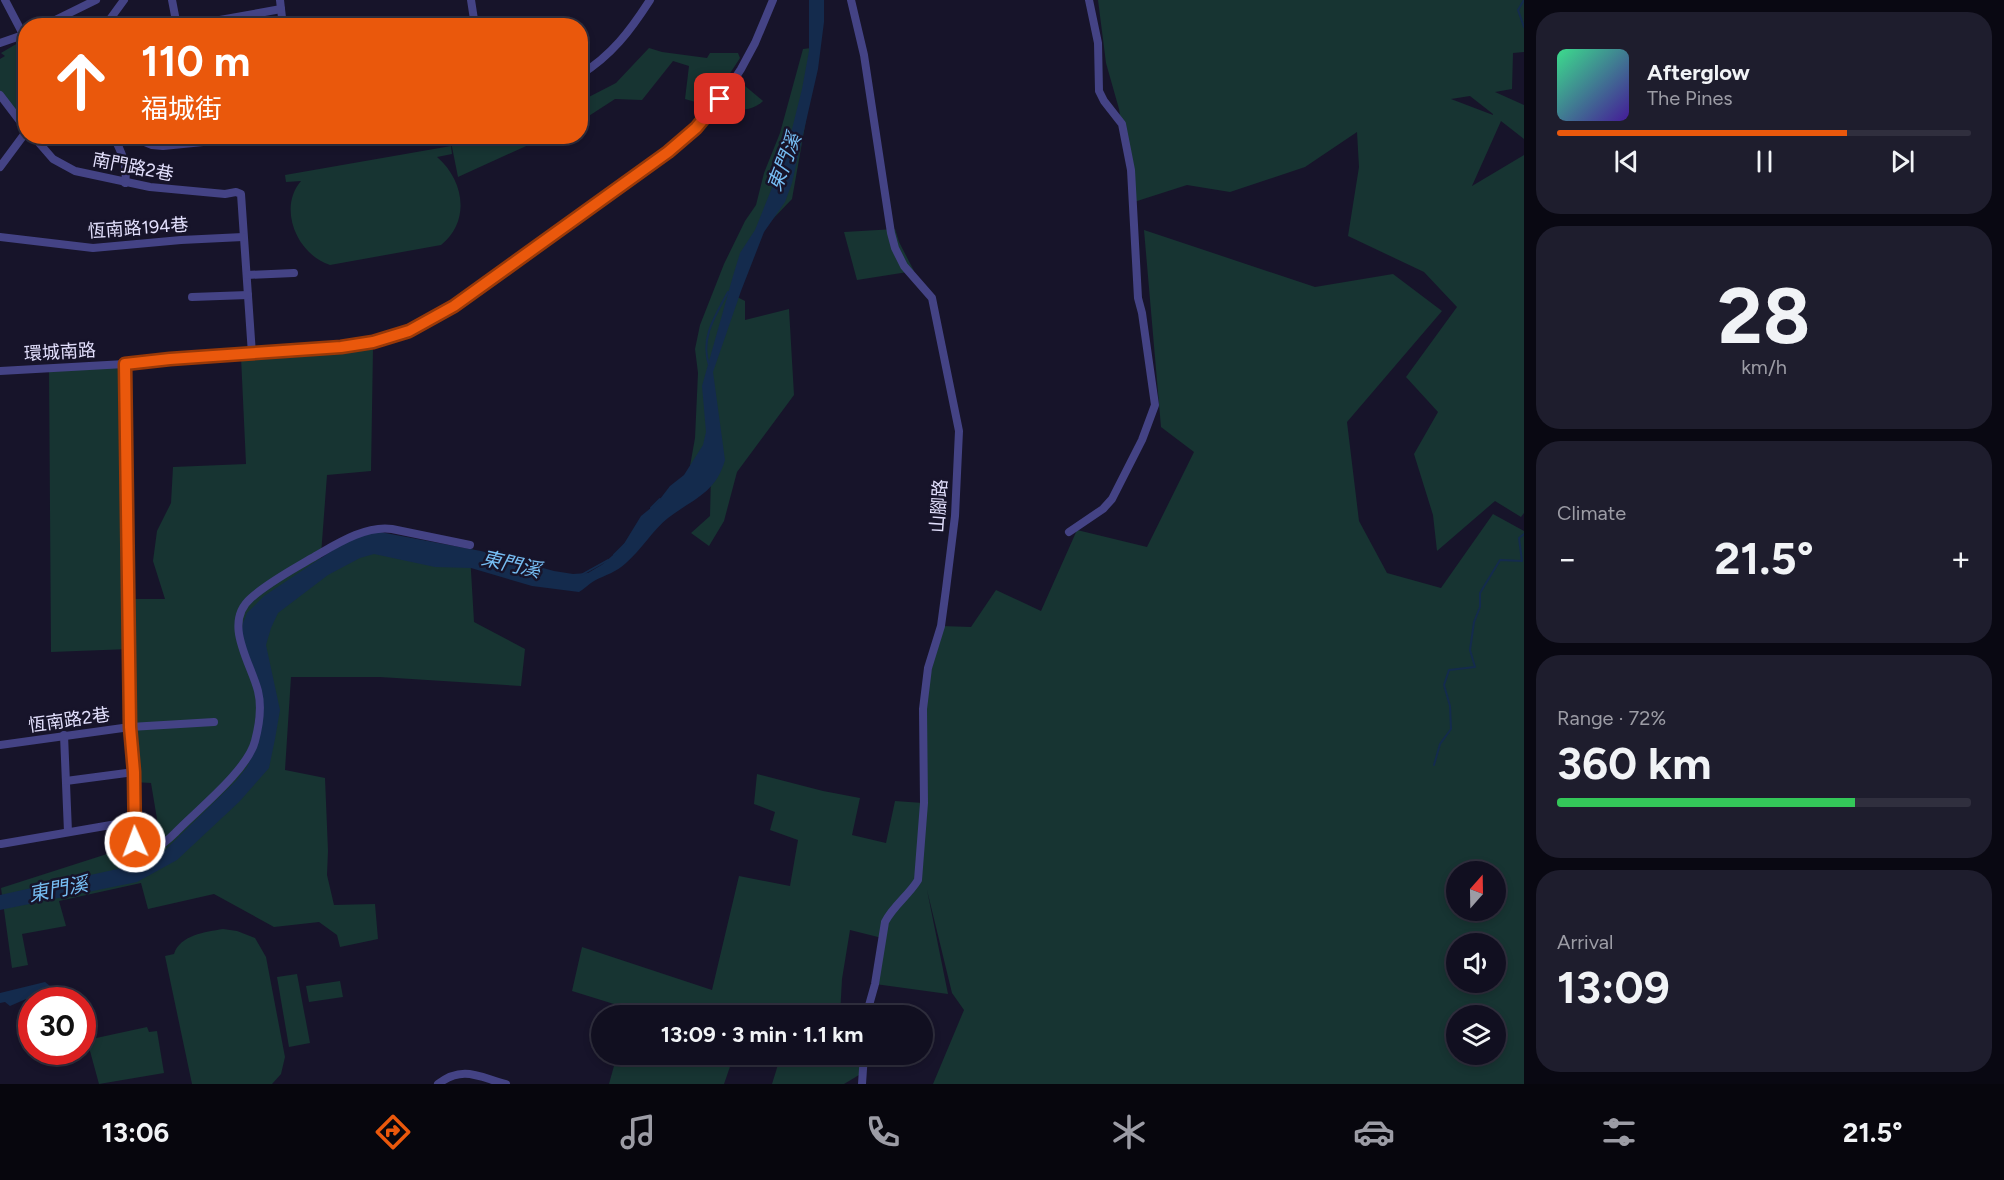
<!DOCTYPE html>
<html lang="en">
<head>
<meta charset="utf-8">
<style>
  body { margin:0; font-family:Figtree,"Noto Sans TC",sans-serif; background:#1e1d2d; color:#f1f3f6; height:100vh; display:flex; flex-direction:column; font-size:22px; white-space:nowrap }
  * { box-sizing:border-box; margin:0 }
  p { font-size:20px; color:#9c9ca5 }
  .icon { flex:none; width:33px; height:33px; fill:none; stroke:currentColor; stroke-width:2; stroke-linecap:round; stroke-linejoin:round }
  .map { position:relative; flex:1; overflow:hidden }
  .panel { display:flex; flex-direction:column; gap:12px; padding:12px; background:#090812; width:480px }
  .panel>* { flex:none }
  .banner { position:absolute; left:18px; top:18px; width:570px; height:126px; border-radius:24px; box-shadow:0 3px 9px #0003,0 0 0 2px #302f3e; background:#ea580c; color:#fff; overflow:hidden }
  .needle { width:39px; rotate:20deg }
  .buttons { position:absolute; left:1446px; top:861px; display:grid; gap:12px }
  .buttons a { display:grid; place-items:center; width:60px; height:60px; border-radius:50%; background:#110f20; box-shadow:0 3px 9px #0003,0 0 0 2px #302f3e; font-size:30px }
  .speed { position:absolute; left:18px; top:987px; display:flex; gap:12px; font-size:30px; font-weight:700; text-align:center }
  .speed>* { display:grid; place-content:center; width:78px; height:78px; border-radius:50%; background:#110f20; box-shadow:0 3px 9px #0003,0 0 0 2px #302f3e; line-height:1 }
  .speed .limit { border:9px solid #d22; background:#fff; color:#111 }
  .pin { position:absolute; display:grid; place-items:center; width:51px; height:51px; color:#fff; margin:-26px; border-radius:12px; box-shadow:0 3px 9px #0006 }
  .me { position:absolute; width:66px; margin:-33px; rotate:358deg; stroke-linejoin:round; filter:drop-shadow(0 0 4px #0008) }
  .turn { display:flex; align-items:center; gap:21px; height:126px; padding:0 24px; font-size:27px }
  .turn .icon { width:78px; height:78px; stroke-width:2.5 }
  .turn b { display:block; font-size:42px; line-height:51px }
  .big { font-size:45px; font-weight:700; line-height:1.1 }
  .panel .widget { flex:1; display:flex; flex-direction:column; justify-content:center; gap:9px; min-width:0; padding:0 21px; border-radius:24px; background:#1e1d2d }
  .panel .dial { align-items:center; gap:0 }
  .dial b { font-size:78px; line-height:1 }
  .song { display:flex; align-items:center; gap:18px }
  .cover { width:72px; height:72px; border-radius:9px; background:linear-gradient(135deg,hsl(150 70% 55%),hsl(260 70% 35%)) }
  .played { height:6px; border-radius:3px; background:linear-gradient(90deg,#ea580c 70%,#302f3e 70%) }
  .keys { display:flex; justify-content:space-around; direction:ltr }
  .heat { display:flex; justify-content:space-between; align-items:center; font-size:33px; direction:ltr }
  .charge { height:9px; border-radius:4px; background:linear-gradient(90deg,#34c759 72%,#302f3e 0) }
  .trip { position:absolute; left:591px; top:1005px; width:342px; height:60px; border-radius:30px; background:#110f20; box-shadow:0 3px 9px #0003,0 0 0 2px #302f3e; font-weight:700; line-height:60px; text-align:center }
  .menu { display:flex; height:96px; justify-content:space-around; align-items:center; background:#07060d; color:#9c9ca5 }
  .menu .icon { width:42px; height:42px }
  .menu .active { color:#ea580c }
  .menu b { font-size:27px; color:#f1f3f6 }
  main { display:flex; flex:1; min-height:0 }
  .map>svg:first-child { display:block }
  .green { fill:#173432; fill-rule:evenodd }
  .water { fill:#142b4d }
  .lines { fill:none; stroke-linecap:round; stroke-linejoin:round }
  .stream { stroke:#142b4d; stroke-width:2 }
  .minor { stroke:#444385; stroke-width:8 }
  .route-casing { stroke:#983908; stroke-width:15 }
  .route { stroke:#ea580c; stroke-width:10 }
  .labels { text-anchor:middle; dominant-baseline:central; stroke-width:5; stroke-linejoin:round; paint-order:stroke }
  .street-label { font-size:18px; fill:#e2dffc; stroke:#17142a }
  .water-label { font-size:20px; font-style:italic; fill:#76bdf3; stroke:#17142a }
</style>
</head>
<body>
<main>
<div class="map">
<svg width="1524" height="1084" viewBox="0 0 1524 1084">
  <rect width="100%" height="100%" fill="#17142a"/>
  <g class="green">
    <path d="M 1098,0 L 1524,0 L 1524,52 L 1513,53 L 1512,89 L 1495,92 L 1524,105 L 1524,139 L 1501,121 L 1472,186 L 1524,155 L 1524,513 L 1521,517 L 1495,501 L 1437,551 L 1433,515 L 1414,454 L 1438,412 L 1406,377 L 1457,307 L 1424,272 L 1348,236 L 1359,167 L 1357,132 L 1305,167 L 1230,192 L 1187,185 L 1134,202 L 1119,109 L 1106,63 ZM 1470,96 L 1493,114 L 1493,115 L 1451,99 Z"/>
    <path d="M 23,40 L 26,44 L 25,129 L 0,95 L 0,59 L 5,56 L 1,53 Z"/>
    <path d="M 819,47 L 792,199 L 768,224 L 729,293 L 745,301 L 745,320 L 789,309 L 794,395 L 737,472 L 724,521 L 709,546 L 691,533 L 710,516 L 711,474 L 690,466 L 695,438 L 698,373 L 695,349 L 700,325 L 724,264 L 745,221 L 756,205 L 764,173 L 780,133 L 803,49 Z"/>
    <path d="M 649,48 L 662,52 L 707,58 L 710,53 L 738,53 L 740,58 L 721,87 L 708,102 L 699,103 L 685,99 L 689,66 L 673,61 L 642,100 L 615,99 L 581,121 L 581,101 L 616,83 Z"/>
    <path d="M 739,81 L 763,101 C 752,112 735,111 720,107 Z"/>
    <path d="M 450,137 L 450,136 L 546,137 L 458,177 Z"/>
    <path d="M 451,146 L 452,154 L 437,157 C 464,180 471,221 441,245 L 330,265 C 298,255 277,209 301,181 L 286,182 L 285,175 Z"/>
    <path d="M 895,229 L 899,242 L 914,271 L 857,280 L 844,232 Z"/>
    <path d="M 1144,230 L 1315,287 L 1393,274 L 1442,311 L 1347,422 L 1359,521 L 1387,573 L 1441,588 L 1493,514 L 1524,531 L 1524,1084 L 933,1084 L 964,1010 L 952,993 L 927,890 L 948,994 L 875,984 L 882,938 L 850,930 L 842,979 L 840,1015 L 759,1016 L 749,1013 L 748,1016 L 629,1015 L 630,1009 L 572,991 L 582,947 L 712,990 L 739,876 L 790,886 L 798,840 L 770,830 L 775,812 L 754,804 L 757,774 L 823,791 L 860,798 L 852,835 L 886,843 L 895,801 L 923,803 L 923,709 L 941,626 L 971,627 L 996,590 L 1041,611 L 1077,530 L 1147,547 L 1194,452 L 1161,427 ZM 1456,872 L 1496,872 L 1496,910 L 1456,910 ZM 1456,944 L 1496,944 L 1496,982 L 1456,982 ZM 1456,1016 L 1496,1016 L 1496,1054 L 1456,1054 Z"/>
    <path d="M 373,348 L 371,471 L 327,475 L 320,568 L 351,549 L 470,554 L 474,622 L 525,649 L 521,686 L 380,677 L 291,677 L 285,770 L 325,778 L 328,851 L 327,875 L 334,905 L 375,904 L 378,939 L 340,947 L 337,935 L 319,922 L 274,927 L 214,894 L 148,909 L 141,883 L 59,901 L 66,926 L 22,934 L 28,965 L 12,968 L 1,888 L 160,837 L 151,783 L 134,782 L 130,649 L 51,652 L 49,368 L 118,366 L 122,599 L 165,599 L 153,561 L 157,531 L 171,503 L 173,467 L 246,464 L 241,357 Z"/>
    <path d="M 223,929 L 237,931 L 255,938 L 266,957 L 285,1057 L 281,1074 L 272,1084 L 192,1084 L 165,956 L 174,954 C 180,935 205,932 223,929 Z"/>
    <path d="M 297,974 L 310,1043 L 289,1047 L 277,977 Z"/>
    <path d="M 340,981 L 343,997 L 309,1002 L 306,986 Z"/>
    <path d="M 147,1027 L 149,1032 L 157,1031 L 164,1073 L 99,1084 L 87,1040 Z"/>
    <path d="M 617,1055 L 734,1055 L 724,1084 L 609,1084 Z"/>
    <path d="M 781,1055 L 864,1055 L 864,1072 L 844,1084 L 772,1084 Z"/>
  </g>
  <g class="water">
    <path d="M 809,0 L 824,0 L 824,22 L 818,69 L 792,183 L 785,202 L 764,232 L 741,291 L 713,372 L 725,460 C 716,493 693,499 668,518 C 653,530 641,550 626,563 C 617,572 605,575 594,581 C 589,584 584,589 579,592 L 532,586 L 471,568 L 435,567 L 374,554 L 360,558 L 328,575 L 278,613 L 271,628 L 266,645 L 280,710 L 275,739 L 269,768 L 239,802 L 177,860 L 137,882 L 0,910 L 0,895 L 140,864 L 158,857 L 236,781 L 247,767 L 254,752 L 263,718 L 241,634 L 243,623 L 247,613 L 264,596 L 339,546 L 367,533 L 380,532 L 481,551 L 554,571 L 573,574 L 588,573 L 603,564 L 622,547 L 641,516 L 657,503 L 670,486 L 684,475 L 703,445 L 706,432 L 702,386 L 733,276 L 740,253 L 755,230 L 786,153 L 802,89 L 809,51 Z"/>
    <path d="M 45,982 L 50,986 L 52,995 L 50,999 L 42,1000 L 32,995 L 30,999 L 26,999 L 10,1006 L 5,1002 L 0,1003 L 0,993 Z"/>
  </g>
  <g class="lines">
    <g class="stream">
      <path d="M 1524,0 L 1518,10 L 1524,27"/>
      <path d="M 774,185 L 789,143"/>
      <path d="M 709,365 C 700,338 715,316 728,292"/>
      <path d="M 651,508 L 660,499"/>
      <path d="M 614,555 L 625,544"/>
      <path d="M 581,575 L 608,560"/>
      <path d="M 1434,765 L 1440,744 L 1451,729 L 1450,706 L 1444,685 L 1449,670 L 1475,667 L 1470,650 L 1474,622 L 1480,607 L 1480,593 L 1500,560 L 1522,561 L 1519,538 L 1524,534"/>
    </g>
    <g class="minor">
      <path d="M 5,0 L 26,40"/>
      <path d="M 172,0 L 177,26"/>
      <path d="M 471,0 L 475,26"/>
      <path d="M 851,0 L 864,55 L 891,233 L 895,248 L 904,266 L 932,298 L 959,431 L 955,516 L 946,589 L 941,626 L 928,668 L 923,709 L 924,803 L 918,880 C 909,895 893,906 885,922 L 875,984 L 866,1016"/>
      <path d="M 281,9 L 283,26"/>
      <path d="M 43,26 L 96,0"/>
      <path d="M 105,26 L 124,0"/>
      <path d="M 186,26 L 281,9 L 280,0"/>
      <path d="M 0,43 L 26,34"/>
      <path d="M 580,75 C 612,55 630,31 650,0"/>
      <path d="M 0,95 L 26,129"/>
      <path d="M 33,136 L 53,159 L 75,171 L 150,187 L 225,194 L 236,192 L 241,194 L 252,354"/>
      <path d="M 116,136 L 115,139 C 122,154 128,165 125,183"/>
      <path d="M 130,136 L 152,145 L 163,146 L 263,136"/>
      <path d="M 0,167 L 26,132"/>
      <path d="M 0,237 L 93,248 L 181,240 L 243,237"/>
      <path d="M 247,275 L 294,273"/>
      <path d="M 192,297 L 248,295"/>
      <path d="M 125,364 L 130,727 L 134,772 L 135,842 C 143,862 165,843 175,833 C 196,811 248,770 255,741 C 259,726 262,707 258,691 C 251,663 222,623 251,598 C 269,582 292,570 312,558 C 335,545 365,525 392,529 L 470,545"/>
      <path d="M 0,371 L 125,364 L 170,359 L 341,347 L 373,342 L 409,331 L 454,306 L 658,159 L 696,128 L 728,89 L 741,69 L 755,43 L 773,0"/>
      <path d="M 1069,532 L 1103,509 L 1112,499 L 1142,440 L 1155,405 L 1142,313 L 1138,298 L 1131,170 L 1122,124 L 1104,101 L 1099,91 L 1098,43 L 1089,0"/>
      <path d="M 64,735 L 68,832"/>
      <path d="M 0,745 L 130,727 L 214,722"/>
      <path d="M 66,781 L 134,772"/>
      <path d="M 1,844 L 134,821"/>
      <path d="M 438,1084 C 463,1065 479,1077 506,1084"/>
      <path d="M 862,1084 L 864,1054"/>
    </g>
  </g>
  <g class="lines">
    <g class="route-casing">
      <path id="route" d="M 135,842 L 134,772 L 130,727 L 125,364 L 170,359 L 341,347 L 373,342 L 409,331 L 454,306 L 668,152 L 696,128 L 720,99"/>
    </g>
    <use href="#route" class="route"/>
  </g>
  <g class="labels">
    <g class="street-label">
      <text transform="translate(133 167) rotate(11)">南門路2巷</text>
      <text transform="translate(138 228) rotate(-4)">恆南路194巷</text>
      <text transform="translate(60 352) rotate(-3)">環城南路</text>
      <text transform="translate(939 506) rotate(-86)">山腳路</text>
      <text transform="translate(69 720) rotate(-8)">恆南路2巷</text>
    </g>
    <g class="water-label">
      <text transform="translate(784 162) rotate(-69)">東門溪</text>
      <text transform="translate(511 564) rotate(13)">東門溪</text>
      <text transform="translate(58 889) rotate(-11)">東門溪</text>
    </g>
  </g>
</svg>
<div class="buttons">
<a><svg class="needle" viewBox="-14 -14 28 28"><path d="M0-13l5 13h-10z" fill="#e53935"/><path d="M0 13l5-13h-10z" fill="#9c9ca5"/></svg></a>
<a><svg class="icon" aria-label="sound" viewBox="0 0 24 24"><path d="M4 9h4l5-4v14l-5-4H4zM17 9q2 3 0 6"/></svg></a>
<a><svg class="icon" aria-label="layers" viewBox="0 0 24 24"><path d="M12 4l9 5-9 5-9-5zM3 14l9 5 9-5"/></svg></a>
</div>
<div class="speed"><div class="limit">30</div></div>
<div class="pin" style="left:720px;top:99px;background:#d93025"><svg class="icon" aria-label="arrive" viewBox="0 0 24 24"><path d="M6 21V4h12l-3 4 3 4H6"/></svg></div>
<svg class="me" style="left:135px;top:842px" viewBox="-20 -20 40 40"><circle r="17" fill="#ea580c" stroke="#fff" stroke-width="3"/><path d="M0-11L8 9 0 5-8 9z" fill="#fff"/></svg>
<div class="trip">13:09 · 3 min · 1.1 km</div>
<div class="banner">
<div class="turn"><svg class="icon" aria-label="ahead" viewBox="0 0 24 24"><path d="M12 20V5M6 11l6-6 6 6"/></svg><div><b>110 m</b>福城街</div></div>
</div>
</div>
<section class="panel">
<div class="widget">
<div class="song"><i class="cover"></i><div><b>Afterglow</b><p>The Pines</p></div></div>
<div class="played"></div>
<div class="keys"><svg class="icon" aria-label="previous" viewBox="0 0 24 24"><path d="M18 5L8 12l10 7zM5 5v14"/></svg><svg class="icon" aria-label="pause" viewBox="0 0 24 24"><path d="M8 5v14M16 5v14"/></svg><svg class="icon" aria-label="next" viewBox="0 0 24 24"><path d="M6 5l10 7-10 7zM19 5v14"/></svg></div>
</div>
<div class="widget dial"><b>28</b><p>km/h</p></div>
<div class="widget"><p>Climate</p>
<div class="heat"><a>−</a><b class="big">21.5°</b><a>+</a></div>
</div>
<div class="widget"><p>Range · 72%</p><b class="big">360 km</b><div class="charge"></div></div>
<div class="widget"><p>Arrival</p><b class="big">13:09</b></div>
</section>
</main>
<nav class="menu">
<b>13:06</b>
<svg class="icon active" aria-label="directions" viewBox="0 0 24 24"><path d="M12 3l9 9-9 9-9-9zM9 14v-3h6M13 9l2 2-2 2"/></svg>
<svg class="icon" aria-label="music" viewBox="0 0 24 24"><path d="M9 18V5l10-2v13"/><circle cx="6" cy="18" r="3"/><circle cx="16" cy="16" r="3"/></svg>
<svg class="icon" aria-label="phone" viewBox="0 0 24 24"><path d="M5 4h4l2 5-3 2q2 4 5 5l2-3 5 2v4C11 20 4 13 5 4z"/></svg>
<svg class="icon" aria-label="climate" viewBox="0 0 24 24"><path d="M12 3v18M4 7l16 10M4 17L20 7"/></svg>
<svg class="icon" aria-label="car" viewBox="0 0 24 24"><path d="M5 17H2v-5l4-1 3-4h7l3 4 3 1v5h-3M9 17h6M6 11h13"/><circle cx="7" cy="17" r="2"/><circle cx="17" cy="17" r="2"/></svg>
<svg class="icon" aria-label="filters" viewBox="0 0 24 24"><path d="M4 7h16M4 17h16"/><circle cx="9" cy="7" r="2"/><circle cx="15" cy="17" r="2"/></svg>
<b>21.5°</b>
</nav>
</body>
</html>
